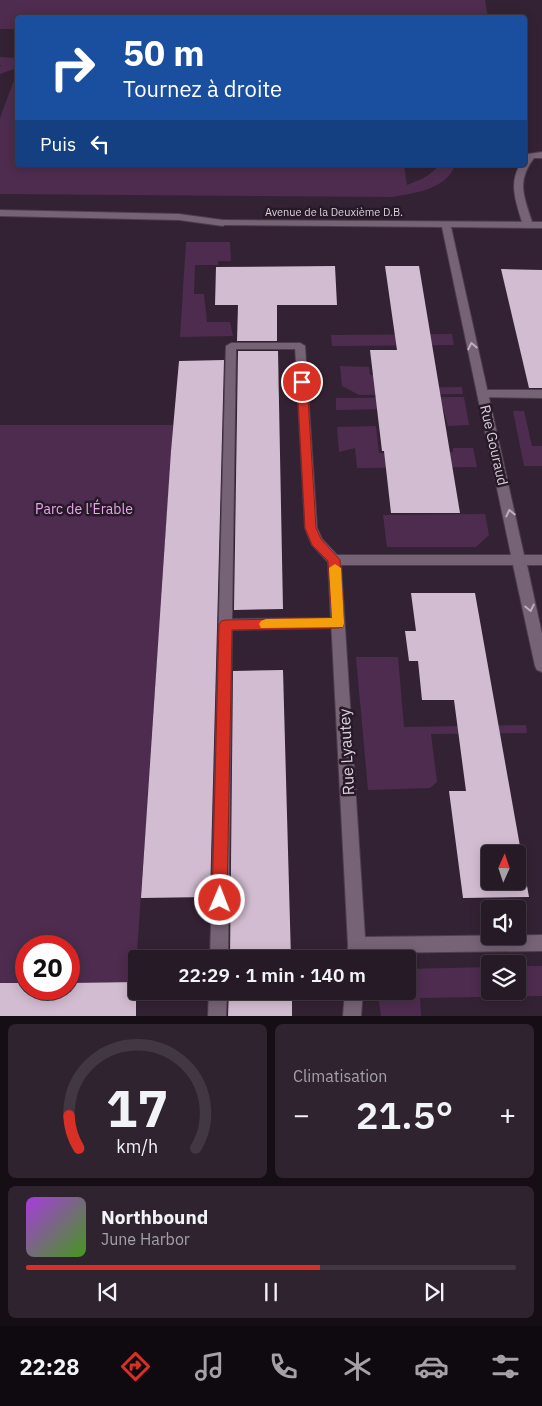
<!DOCTYPE html>
<html lang="fr">
<head>
<meta charset="utf-8">
<style>
  body { margin:0; font-family:"IBM Plex Sans",sans-serif; background:#2e232e; color:#f1f3f6; height:100vh; display:flex; flex-direction:column; font-size:19px; white-space:nowrap }
  * { box-sizing:border-box; margin:0 }
  p { font-size:16px; color:#a4a1a7 }
  .icon { flex:none; width:28px; height:28px; fill:none; stroke:currentColor; stroke-width:2; stroke-linecap:round; stroke-linejoin:round }
  .map { position:relative; height:1016px; overflow:hidden }
  .details { display:flex; flex-direction:column; gap:8px; padding:8px; background:#150e15; flex:1 }
  .details>* { flex:none }
  .top-card { position:absolute; left:15px; top:15px; width:512px; height:152px; border-radius:5px; box-shadow:0 2px 12px #0003,0 0 0 1px #423843; background:#1a4fa0; color:#fff; overflow:hidden }
  .needle { width:32px; rotate:3deg }
  .buttons { position:absolute; left:481px; top:845px; display:grid; gap:10px }
  .buttons a { display:grid; place-items:center; width:45px; height:45px; border-radius:5px; background:#261a26; box-shadow:0 2px 12px #0003,0 0 0 1px #423843; font-size:25px }
  .speed { position:absolute; left:15px; top:935px; display:flex; gap:10px; font-size:25px; font-weight:700; text-align:center }
  .speed>* { display:grid; place-content:center; width:65px; height:65px; border-radius:50%; background:#261a26; box-shadow:0 2px 12px #0003,0 0 0 1px #423843; line-height:1 }
  .speed .limit { border:8px solid #d22; background:#fff; color:#111 }
  .pin { position:absolute; display:grid; place-items:center; width:42px; height:42px; color:#fff; margin:-21px; border:2px solid #fff; border-radius:50%; box-shadow:0 1px 5px #0007 }
  .me { position:absolute; width:55px; margin:-28px; rotate:1deg; stroke-linejoin:round; filter:drop-shadow(0 0 4px #0008) }
  .turn { display:flex; align-items:center; gap:18px; height:105px; padding:0 25px; font-size:22px }
  .turn .icon { width:65px; height:65px; stroke-width:2.5 }
  .turn b { display:block; font-size:35px; line-height:42px }
  .then { display:flex; align-items:center; height:48px; padding:0 25px; background:#0003; gap:10px; font-size:19px }
  .big { font-size:38px; font-weight:600; line-height:1.1 }
  .details .card { flex:1; display:flex; flex-direction:column; justify-content:center; gap:8px; min-width:0; padding:0 18px; border-radius:8px; background:#2e232e }
  .details .dial { align-items:center; gap:0 }
  .dial svg { height:130px; overflow:visible; fill:none; stroke:#423843; stroke-width:7; stroke-linecap:round; text-anchor:middle }
  .dial text { fill:#f1f3f6; stroke:none }
  .song { display:flex; align-items:center; gap:15px }
  .cover { width:60px; height:60px; border-radius:8px; background:linear-gradient(135deg,hsl(280 70% 55%),hsl(100 70% 35%)) }
  .played { height:5px; border-radius:2px; background:linear-gradient(90deg,#d93025 60%,#423843 60%) }
  .keys { display:flex; justify-content:space-around; direction:ltr }
  .heat { display:flex; justify-content:space-between; align-items:center; font-size:28px; direction:ltr }
  .details .tiles { flex:1; display:grid; gap:8px; grid-template-columns:1fr 1fr }
  .card:last-child { grid-column:span 2 }
  .trip { position:absolute; left:128px; top:950px; width:288px; height:50px; border-radius:5px; background:#261a26; box-shadow:0 2px 12px #0003,0 0 0 1px #423843; font-weight:600; line-height:50px; text-align:center }
  .dock { display:flex; height:80px; justify-content:space-around; align-items:center; background:#0f0a0f; color:#a4a1a7 }
  .dock .icon { width:35px; height:35px }
  .dock .active { color:#d93025 }
  .dock b { font-size:22px; color:#f1f3f6 }
  .map>svg:first-child { display:block }
  .green { fill:#4e2c4f }
  .building { fill:#d2bcd1; fill-rule:evenodd }
  .lines { fill:none; stroke-linecap:round; stroke-linejoin:round }
  .lane-casing { stroke:#4c3e4c; stroke-width:2 }
  .street-casing { stroke:#4c3e4c; stroke-width:2 }
  .lane { fill:#766376; fill-rule:evenodd }
  .street { fill:#766376; fill-rule:evenodd }
  .oneway { stroke:#bdafbd }
  .route { fill:#d93025; stroke:#8d1f18 }
  .slow { fill:#f59e0b }
  .labels { text-anchor:middle; dominant-baseline:central; stroke-width:5; stroke-linejoin:round; paint-order:stroke }
  .far-street-label { font-size:11px; fill:#dbd0db; stroke:#281929 }
  .street-label { font-size:14px; fill:#dbd0db; stroke:#281929 }
  .park-label { font-size:14px; fill:#eca3ed; stroke:#281929 }
  .near-street-label { font-size:16px; fill:#dbd0db; stroke:#281929 }
</style>
</head>
<body>
<div class="map">
<svg width="542" height="1016" viewBox="0 0 542 1016">
  <rect width="100%" height="100%" fill="#323"/>
  <g class="green">
    <path d="M 0,0 L 485,0 L 488,17 L 18,18 L 17,29 L 0,29 Z"/>
    <path d="M 0,57 L 17,58 L 17,68 L 0,74 L 0,66 L 2,65 L 0,65 Z"/>
    <path d="M 17,72 L 18,165 L 404,165 L 407,185 C 419,180 431,176 439,165 L 455,165 C 446,190 414,193 392,197 L 0,194 L 0,118 Z"/>
    <path d="M 186,242 L 230,242 L 231,261 L 218,261 L 218,265 L 195,265 L 194,294 L 204,294 L 207,322 L 230,322 L 233,336 L 180,337 Z"/>
    <path d="M 452,334 L 454,345 L 332,346 L 331,335 Z"/>
    <path d="M 340,366 L 369,367 L 370,375 L 381,375 L 394,388 L 462,387 L 463,394 L 359,395 L 342,386 Z"/>
    <path d="M 464,397 L 469,425 L 448,426 L 443,408 L 336,410 L 336,398 Z"/>
    <path d="M 513,411 L 524,411 L 532,446 L 542,446 L 542,466 L 524,466 Z"/>
    <path d="M 0,425 L 173,425 L 135,982 L 69,983 L 69,946 L 26,946 L 26,983 L 0,983 Z"/>
    <path d="M 376,426 L 379,453 L 453,452 L 453,448 L 473,448 L 477,467 L 357,468 L 355,448 L 339,452 L 337,427 Z"/>
    <path d="M 485,514 L 489,535 L 476,547 L 387,547 L 383,515 Z"/>
    <path d="M 356,657 L 398,657 L 404,727 L 526,725 L 527,733 L 431,734 L 437,782 L 430,788 L 368,790 Z"/>
    <path d="M 518,966 L 542,966 L 542,996 L 420,998 L 421,1016 L 381,1016 L 378,995 L 382,991 L 406,991 L 406,969 L 490,967 L 490,991 L 518,991 Z"/>
  </g>
  <g class="building">
    <path d="M 335,266 L 337,305 L 277,305 L 277,341 L 237,341 L 238,305 L 215,305 L 216,267 Z"/>
    <path d="M 385,266 L 419,266 L 460,513 L 391,513 L 384,451 L 382,451 L 370,350 L 397,350 Z"/>
    <path d="M 501,269 L 542,270 L 542,388 L 529,388 Z"/>
    <path d="M 238,351 L 278,351 L 283,609 L 234,610 Z"/>
    <path d="M 224,360 L 210,897 L 141,898 L 171,451 L 179,361 Z"/>
    <path d="M 411,593 L 475,593 L 529,897 L 463,898 L 449,791 L 466,791 L 454,700 L 422,700 L 418,661 L 409,661 L 405,631 L 416,631 ZM 490,854 L 518,854 L 518,881 L 490,881 Z"/>
    <path d="M 283,670 L 291,959 L 230,959 L 233,671 Z"/>
    <path d="M 136,982 L 136,1016 L 0,1016 L 0,983 L 26,983 L 26,989 L 69,989 L 69,983 Z"/>
    <path d="M 229,991 L 292,991 L 292,1016 L 228,1016 Z"/>
  </g>
  <g class="lines">
    <g class="lane-casing">
      <g id="lane">
        <path d="M 542,152 L 542,158 L 534,158 C 515,183 525,198 533,225 L 528,228 L 523,225 C 517,205 508,184 520,165 L 525,165 L 525,158 L 528,154 Z"/>
        <path d="M 0,210 L 179,214 L 223,220 L 228,223 L 223,226 L 179,220 L 0,216 Z"/>
        <path d="M 231,343 L 300,343 L 305,346 L 300,349 L 236,349 L 232,619 L 338,618 L 343,619 L 345,623 L 343,627 L 338,628 L 232,630 L 228,959 L 210,959 L 226,346 Z"/>
        <path d="M 483,390 L 542,390 L 542,398 L 479,397 L 477,394 Z"/>
        <path d="M 209,991 L 227,991 L 226,1016 L 208,1016 Z"/>
      </g>
    </g>
    <g class="street-casing">
      <g id="street">
        <path d="M 223,220 L 542,222 L 542,228 L 451,227 L 524,555 L 542,555 L 542,565 L 527,565 L 542,634 L 542,672 L 537,670 L 535,666 L 513,565 L 341,565 L 365,937 L 542,935 L 542,951 L 365,953 L 365,959 L 347,959 L 348,945 L 328,562 L 312,545 L 305,528 L 295,346 L 300,343 L 305,346 L 317,528 L 322,539 L 337,555 L 511,555 L 442,227 L 220,225 L 218,223 Z"/>
        <path d="M 345,991 L 363,991 L 361,1016 L 343,1016 Z"/>
      </g>
    </g>
    <use href="#lane" class="lane"/>
    <use href="#street" class="street"/>
  </g>
  <defs><path id="oneway-chevron" d="M-2-3.5L2.5 0L-2 3.5" fill="none" stroke-width="1.6" stroke-linecap="round" stroke-linejoin="round" transform="scale(1.25)"/></defs>
  <g class="oneway">
    <use href="#oneway-chevron" transform="translate(472 346) rotate(-102)"/>
    <use href="#oneway-chevron" transform="translate(510 513) rotate(-103)"/>
    <use href="#oneway-chevron" transform="translate(530 608) rotate(78)"/>
  </g>
  <path class="route" d="M 302,379 L 307,382 L 316,528 L 321,539 L 340,560 L 344,623 L 343,627 L 338,628 L 232,630 L 227,900 L 225,905 L 220,907 L 214,905 L 212,900 L 219,625 L 221,621 L 226,620 L 332,618 L 328,561 L 312,545 L 305,528 L 297,382 Z"/>
  <path class="slow" d="M 335,564 L 341,568 L 344,623 L 343,627 L 261,628 L 259,624 L 261,621 L 266,619 L 332,618 L 329,568 Z"/>
  <g class="labels">
    <g class="far-street-label">
      <text x="334" y="212">Avenue de la Deuxième D.B.</text>
    </g>
    <g class="street-label">
      <text transform="translate(494 445) rotate(77)">Rue Gouraud</text>
    </g>
    <g class="park-label">
      <text x="84" y="509">Parc de l'Érable</text>
    </g>
    <g class="near-street-label">
      <text transform="translate(346 752) rotate(-93)">Rue Lyautey</text>
    </g>
  </g>
</svg>
<div class="buttons">
<a><svg class="needle" viewBox="-14 -14 28 28"><path d="M0-13l5 13h-10z" fill="#e53935"/><path d="M0 13l5-13h-10z" fill="#a4a1a7"/></svg></a>
<a><svg class="icon" aria-label="sound" viewBox="0 0 24 24"><path d="M4 9h4l5-4v14l-5-4H4zM17 9q2 3 0 6"/></svg></a>
<a><svg class="icon" aria-label="layers" viewBox="0 0 24 24"><path d="M12 4l9 5-9 5-9-5zM3 14l9 5 9-5"/></svg></a>
</div>
<div class="speed"><div class="limit">20</div></div>
<div class="pin" style="left:302px;top:382px;background:#d93025"><svg class="icon" aria-label="arrive" viewBox="0 0 24 24"><path d="M6 21V4h12l-3 4 3 4H6"/></svg></div>
<svg class="me" style="left:220px;top:900px" viewBox="-20 -20 40 40"><circle r="17" fill="#d93025" stroke="#fff" stroke-width="3"/><path d="M0-11L8 9 0 5-8 9z" fill="#fff"/></svg>
<div class="trip">22:29 · 1 min · 140 m</div>
<div class="top-card">
<div class="turn"><svg class="icon" aria-label="right" viewBox="0 0 24 24"><path d="M7 20v-9h11M14 6l5 5-5 5"/></svg><div><b>50 m</b>Tournez à droite</div></div>
<div class="then">Puis<svg class="icon" aria-label="left" viewBox="0 0 24 24"><path d="M17 20v-9H6M10 6l-5 5 5 5"/></svg></div>
</div>
</div>
<section class="details">
<div class="tiles">
<div class="card dial"><svg viewBox="0 0 100 80">
<path d="M14 69A42 42 0 1 1 86 69"/>
<path d="M14 69A42 42 0 0 1 8 49" stroke="#d93025"/>
<text x="50" y="56" font-size="32" font-weight="700">17</text>
<text x="50" y="72" font-size="11">km/h</text>
</svg></div>
<div class="card"><p>Climatisation</p>
<div class="heat"><a>−</a><b class="big">21.5°</b><a>+</a></div>
</div>
<div class="card">
<div class="song"><i class="cover"></i><div><b>Northbound</b><p>June Harbor</p></div></div>
<div class="played"></div>
<div class="keys"><svg class="icon" aria-label="previous" viewBox="0 0 24 24"><path d="M18 5L8 12l10 7zM5 5v14"/></svg><svg class="icon" aria-label="pause" viewBox="0 0 24 24"><path d="M8 5v14M16 5v14"/></svg><svg class="icon" aria-label="next" viewBox="0 0 24 24"><path d="M6 5l10 7-10 7zM19 5v14"/></svg></div>
</div>
</div>
</section>
<nav class="dock">
<b>22:28</b>
<svg class="icon active" aria-label="directions" viewBox="0 0 24 24"><path d="M12 3l9 9-9 9-9-9zM9 14v-3h6M13 9l2 2-2 2"/></svg>
<svg class="icon" aria-label="music" viewBox="0 0 24 24"><path d="M9 18V5l10-2v13"/><circle cx="6" cy="18" r="3"/><circle cx="16" cy="16" r="3"/></svg>
<svg class="icon" aria-label="phone" viewBox="0 0 24 24"><path d="M5 4h4l2 5-3 2q2 4 5 5l2-3 5 2v4C11 20 4 13 5 4z"/></svg>
<svg class="icon" aria-label="climate" viewBox="0 0 24 24"><path d="M12 3v18M4 7l16 10M4 17L20 7"/></svg>
<svg class="icon" aria-label="car" viewBox="0 0 24 24"><path d="M5 17H2v-5l4-1 3-4h7l3 4 3 1v5h-3M9 17h6M6 11h13"/><circle cx="7" cy="17" r="2"/><circle cx="17" cy="17" r="2"/></svg>
<svg class="icon" aria-label="filters" viewBox="0 0 24 24"><path d="M4 7h16M4 17h16"/><circle cx="9" cy="7" r="2"/><circle cx="15" cy="17" r="2"/></svg>
</nav>
</body>
</html>
